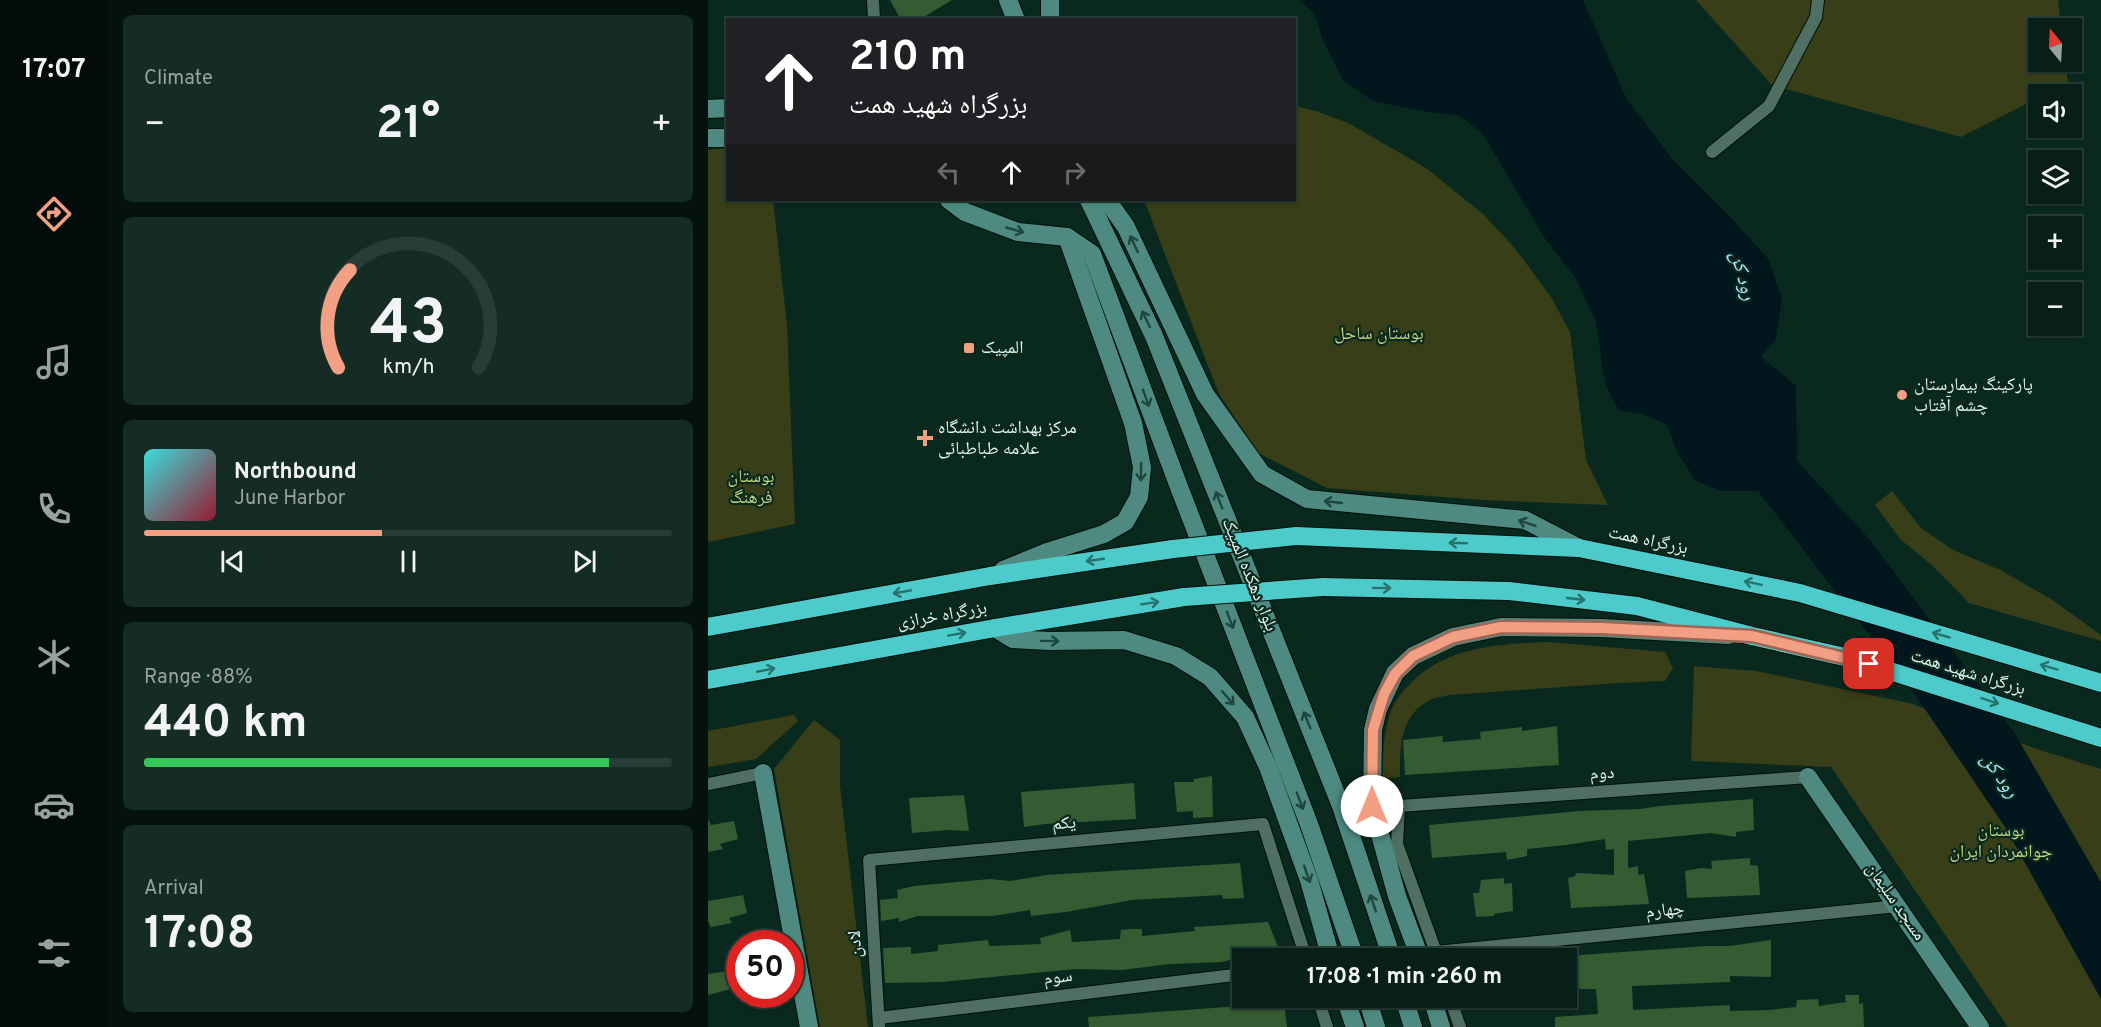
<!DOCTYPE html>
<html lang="en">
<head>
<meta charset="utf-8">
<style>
  body { margin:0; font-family:Overpass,"Noto Naskh Arabic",sans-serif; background:#152c24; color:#f1f3f6; height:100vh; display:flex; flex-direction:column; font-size:22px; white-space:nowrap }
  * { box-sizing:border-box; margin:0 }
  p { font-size:20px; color:#98a2a1 }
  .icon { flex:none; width:33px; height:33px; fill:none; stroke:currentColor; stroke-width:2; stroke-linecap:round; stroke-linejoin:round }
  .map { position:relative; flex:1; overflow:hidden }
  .drawer { display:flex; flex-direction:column; gap:15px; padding:15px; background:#04110d; width:600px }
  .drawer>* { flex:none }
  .banner { position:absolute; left:18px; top:18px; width:570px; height:183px; border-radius:0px; box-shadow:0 2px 4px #0004,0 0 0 2px #283d36; background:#202124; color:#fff; overflow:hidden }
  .needle { width:39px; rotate:342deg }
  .buttons { position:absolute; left:1320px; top:18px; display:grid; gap:12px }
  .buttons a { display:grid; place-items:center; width:54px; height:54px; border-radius:0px; background:#071f17; box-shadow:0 2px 4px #0004,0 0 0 2px #283d36; font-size:30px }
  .speed { position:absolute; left:18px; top:930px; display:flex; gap:12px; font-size:30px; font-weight:700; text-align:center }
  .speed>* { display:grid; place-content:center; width:78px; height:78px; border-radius:50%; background:#071f17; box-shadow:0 2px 4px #0004,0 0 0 2px #283d36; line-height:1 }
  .speed .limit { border:9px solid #d22; background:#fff; color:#111 }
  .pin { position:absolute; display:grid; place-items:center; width:51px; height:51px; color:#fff; margin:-26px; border-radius:12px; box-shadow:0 3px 9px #0006 }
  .me { position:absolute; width:66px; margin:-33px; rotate:0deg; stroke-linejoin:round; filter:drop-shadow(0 0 4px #0008) }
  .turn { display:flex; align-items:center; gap:21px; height:126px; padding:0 24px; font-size:27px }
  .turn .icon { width:78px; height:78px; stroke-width:2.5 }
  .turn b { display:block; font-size:42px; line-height:51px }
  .lanes { display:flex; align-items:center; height:57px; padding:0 24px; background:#0003; justify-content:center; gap:30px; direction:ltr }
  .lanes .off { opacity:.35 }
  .big { font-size:45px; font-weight:700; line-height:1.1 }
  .drawer .widget { flex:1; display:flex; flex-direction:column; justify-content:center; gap:9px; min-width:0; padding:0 21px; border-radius:9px; background:#152c24 }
  .drawer .dial { align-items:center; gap:0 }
  .dial svg { height:156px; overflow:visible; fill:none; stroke:#283d36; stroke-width:7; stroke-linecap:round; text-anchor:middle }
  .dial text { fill:#f1f3f6; stroke:none }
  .song { display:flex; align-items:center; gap:18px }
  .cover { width:72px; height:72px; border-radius:9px; background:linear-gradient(135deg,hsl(180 70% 55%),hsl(350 70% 35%)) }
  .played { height:6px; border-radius:3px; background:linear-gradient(90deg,#f39f83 45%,#283d36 45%) }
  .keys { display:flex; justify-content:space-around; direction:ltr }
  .heat { display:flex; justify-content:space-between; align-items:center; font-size:33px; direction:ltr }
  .charge { height:9px; border-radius:4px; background:linear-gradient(90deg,#34c759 88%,#283d36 0) }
  .trip { position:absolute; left:524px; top:948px; width:345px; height:60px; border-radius:0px; background:#071f17; box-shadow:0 2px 4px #0004,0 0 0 2px #283d36; font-weight:700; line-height:60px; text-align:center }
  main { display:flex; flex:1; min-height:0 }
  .dock { display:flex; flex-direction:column; width:108px; justify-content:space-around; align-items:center; background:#030c09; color:#98a2a1 }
  .dock .icon { width:42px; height:42px }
  .dock .selected { color:#f39f83 }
  .dock b { font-size:27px; color:#f1f3f6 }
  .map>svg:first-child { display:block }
  .green { fill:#383e17 }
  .water { fill:#01161d }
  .building { fill:#345b32 }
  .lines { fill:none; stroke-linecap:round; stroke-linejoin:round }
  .street-casing { stroke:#001009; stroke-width:14 }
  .secondary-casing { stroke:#001009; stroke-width:20 }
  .highway-casing { stroke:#001009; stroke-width:20 }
  .street { stroke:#4f6f63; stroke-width:12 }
  .secondary { stroke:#4e8a82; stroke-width:18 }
  .highway { stroke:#4dcaca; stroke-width:18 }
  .highway-bridge-casing { stroke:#001009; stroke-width:20; stroke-linecap:butt }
  .highway-bridge { stroke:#4dcaca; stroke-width:18 }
  .oneway { stroke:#1e463d }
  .oneway2 { stroke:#28716c }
  .route-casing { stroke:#9e6755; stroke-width:15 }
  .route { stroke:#f39f83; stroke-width:10 }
  .poi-dot { fill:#f39f83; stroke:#09291f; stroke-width:2 }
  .labels { text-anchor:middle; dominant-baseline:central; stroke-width:4.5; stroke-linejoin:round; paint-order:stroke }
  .park-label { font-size:18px; fill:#c6d580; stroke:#09291f }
  .poi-label { font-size:18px; fill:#e3f4ed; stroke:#09291f; text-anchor:start }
  .street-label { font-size:18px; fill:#e3f4ed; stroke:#09291f }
  .water-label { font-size:20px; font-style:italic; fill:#a9e5f9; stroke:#09291f }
</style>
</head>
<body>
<main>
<nav class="dock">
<b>17:07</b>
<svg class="icon selected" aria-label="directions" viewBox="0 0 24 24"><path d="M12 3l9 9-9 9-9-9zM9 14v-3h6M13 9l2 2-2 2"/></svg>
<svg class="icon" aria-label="music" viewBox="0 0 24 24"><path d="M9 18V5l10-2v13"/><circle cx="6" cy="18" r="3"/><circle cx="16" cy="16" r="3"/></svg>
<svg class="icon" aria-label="phone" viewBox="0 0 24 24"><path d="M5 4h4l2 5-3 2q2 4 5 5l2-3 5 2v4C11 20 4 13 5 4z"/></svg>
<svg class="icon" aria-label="climate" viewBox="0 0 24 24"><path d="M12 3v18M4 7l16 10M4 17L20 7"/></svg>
<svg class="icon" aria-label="car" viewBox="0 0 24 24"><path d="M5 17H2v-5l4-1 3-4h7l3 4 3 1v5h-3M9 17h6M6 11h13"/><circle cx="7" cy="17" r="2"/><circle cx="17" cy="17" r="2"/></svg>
<svg class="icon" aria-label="filters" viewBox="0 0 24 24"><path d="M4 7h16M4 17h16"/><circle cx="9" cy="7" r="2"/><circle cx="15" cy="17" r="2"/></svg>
</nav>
<section class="drawer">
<div class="widget"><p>Climate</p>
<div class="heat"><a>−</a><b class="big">21°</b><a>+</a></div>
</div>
<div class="widget dial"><svg viewBox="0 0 100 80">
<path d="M14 69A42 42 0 1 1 86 69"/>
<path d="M14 69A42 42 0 0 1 20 19" stroke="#f39f83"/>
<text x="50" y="56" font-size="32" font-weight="700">43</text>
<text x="50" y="72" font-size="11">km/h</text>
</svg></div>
<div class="widget">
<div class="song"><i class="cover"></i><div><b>Northbound</b><p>June Harbor</p></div></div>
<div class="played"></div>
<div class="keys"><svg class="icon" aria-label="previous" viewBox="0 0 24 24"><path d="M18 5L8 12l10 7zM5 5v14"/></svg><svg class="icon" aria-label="pause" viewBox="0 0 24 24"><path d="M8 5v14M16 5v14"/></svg><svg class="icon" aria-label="next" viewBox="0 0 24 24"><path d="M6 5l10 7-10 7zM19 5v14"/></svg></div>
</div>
<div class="widget"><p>Range · 88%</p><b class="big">440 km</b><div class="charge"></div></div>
<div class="widget"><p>Arrival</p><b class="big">17:08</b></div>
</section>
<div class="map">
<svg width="1393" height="1027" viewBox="0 0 1393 1027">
  <rect width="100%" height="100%" fill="#09291f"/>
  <g class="green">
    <path d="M 988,0 L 1350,0 L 1353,28 L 1330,28 L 1330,62 L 1357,62 L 1360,83 L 1337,94 L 1330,94 L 1330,98 L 1253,137 L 1064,85 Z"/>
    <path d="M 587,106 L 608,111 L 640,123 L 718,168 L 775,214 L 806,247 L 843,297 L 862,332 L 878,460 L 900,505 L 774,500 L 619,488 L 550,453 L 511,394 L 436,200 L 586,200 Z"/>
    <path d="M 19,148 L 20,200 L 65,200 L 79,325 L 87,524 L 0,542 L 0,150 Z"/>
    <path d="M 1184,491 L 1213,528 L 1245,550 L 1292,570 L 1343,599 L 1393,635 L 1393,641 L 1261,603 L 1226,567 L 1193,540 L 1167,505 Z"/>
    <path d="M 841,642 L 957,652 L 965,668 L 957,681 L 910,683 L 741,695 C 735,697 727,697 722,700 C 691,716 692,748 692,777 L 674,779 C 675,756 675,733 683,711 C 687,700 696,690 704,682 C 740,646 793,644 841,642 Z"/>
    <path d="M 986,666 L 1048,671 L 1201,703 L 1332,750 L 1393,769 L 1393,1027 L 1300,1027 L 1123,767 L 983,761 Z"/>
    <path d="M 86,715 L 90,721 L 48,759 L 0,767 L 0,731 Z"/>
    <path d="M 106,720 L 132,740 L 132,786 L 160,1027 L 112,1027 L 66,769 Z"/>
  </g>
  <path class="water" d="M 591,0 L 875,0 L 919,100 L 965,160 L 1025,220 L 1060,259 L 1074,298 L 1068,339 L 1053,357 L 1088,386 L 1089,461 L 1163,541 L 1307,734 L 1390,877 L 1393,882 L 1393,999 L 1297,827 L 1206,693 L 1050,491 L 1014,491 L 988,481 L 969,452 L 959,424 L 933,414 L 911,410 L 899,388 L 895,371 L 888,321 L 868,279 L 836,237 L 775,134 L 752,116 L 709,110 L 665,101 L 635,80 L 614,38 L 607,14 Z"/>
  <g class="building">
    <path d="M 182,0 L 244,0 L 211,20 L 193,20 Z"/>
    <path d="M 849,726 L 851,765 L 697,775 L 695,740 L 735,736 L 734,742 L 773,739 L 772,732 L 814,727 L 814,731 Z"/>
    <path d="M 504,776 L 505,817 L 485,818 L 485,811 L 469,812 L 466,782 L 486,782 L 486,779 Z"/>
    <path d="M 426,783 L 428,819 L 337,824 L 316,827 L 313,792 Z"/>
    <path d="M 256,795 L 261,831 L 241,830 L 204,833 L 201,798 Z"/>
    <path d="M 1045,799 L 1046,830 L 1028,832 L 1028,837 L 1003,833 L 920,841 L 920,868 L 930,866 L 930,875 L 936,874 L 941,904 L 863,908 L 860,878 L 867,876 L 868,873 L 906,875 L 906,849 L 898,850 L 897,839 L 858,845 L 819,849 L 819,856 L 799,860 L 798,852 L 724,858 L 721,825 L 871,811 L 932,809 L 952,806 Z"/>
    <path d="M 0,819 L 3,825 L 26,821 L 30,839 L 12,844 L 15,849 L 0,852 Z"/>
    <path d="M 1042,858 L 1042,865 L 1050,866 L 1052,895 L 979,898 L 977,871 L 993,868 L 1004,869 L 1003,861 Z"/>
    <path d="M 532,863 L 536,898 L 515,899 L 514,895 L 424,900 L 358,912 L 323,916 L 322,910 L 285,916 L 209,916 L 191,922 L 191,918 L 173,921 L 172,900 L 190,898 L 189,890 L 206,886 L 282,879 L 302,881 L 339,875 Z"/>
    <path d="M 796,878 L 796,884 L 804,883 L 805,911 L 786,914 L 786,916 L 768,917 L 765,893 L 771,893 L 773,880 Z"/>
    <path d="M 35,895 L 39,913 L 21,918 L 24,923 L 3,927 L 0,921 L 0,901 Z"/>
    <path d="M 560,922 L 570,947 L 514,962 L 462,964 L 414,970 L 368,969 L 233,982 L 177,983 L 175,948 L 203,947 L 203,954 L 230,951 L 230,945 L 280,940 L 281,946 L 333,944 L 332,938 L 362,930 L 364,942 L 412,939 L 413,930 L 421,929 L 434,929 L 434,936 L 487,931 L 486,927 Z"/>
    <path d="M 1063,940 L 1063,977 L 1022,976 L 1022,982 L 924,986 L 925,1010 L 1022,1005 L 1022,1011 L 1062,1010 L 1088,1007 L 1089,1000 L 1110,999 L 1111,1006 L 1138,1002 L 1137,995 L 1151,995 L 1151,1004 L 1155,1003 L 1156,1027 L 847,1027 L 847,1017 L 890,1014 L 888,989 L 858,989 L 858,956 L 998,946 L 1022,946 Z"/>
    <path d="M 19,971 L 23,989 L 0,995 L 0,974 Z"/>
    <path d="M 576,1003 L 579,1027 L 381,1027 L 380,1017 Z"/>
  </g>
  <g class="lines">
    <g class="street-casing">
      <g id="street">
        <path d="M 165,0 L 166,20"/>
        <path d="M 1004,152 L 1061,106 L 1108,17 L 1110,0"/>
        <path d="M 0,784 L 55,773"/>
        <path d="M 728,952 L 1190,906"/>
        <path d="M 730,958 L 689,844 L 691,806 L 1100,777"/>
        <path d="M 610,998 L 619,1027"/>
        <path d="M 742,998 L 752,1027"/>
        <path d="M 171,1018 L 534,974"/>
        <path d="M 171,1027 L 161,860 L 555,824 L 598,958"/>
      </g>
    </g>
    <g class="secondary-casing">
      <g id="secondary">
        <path d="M 300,0 L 308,20"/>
        <path d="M 342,20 L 342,0"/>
        <path d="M 0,109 L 20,108"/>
        <path d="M 0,138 L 20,138"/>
        <path d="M 241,200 L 257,212 L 310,232 L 359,237 L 384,254 L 471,487 L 601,824 L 647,958"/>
        <path d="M 381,200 L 446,336 L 633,806 L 684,958"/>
        <path d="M 399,200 L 418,227 L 497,394 L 554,474 L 599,499 L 817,520 L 871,548"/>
        <path d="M 295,570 L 339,552 L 396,534 L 417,522 L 431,497 L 434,467 L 425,423 L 359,237"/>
        <path d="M 287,628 L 305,639 L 341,641 L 416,640 L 468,656 L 502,677 L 537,717 L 560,767 L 601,880 L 623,958"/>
        <path d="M 55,773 L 101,1027"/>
        <path d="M 1100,777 L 1272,1027"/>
        <path d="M 712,958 L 689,896 L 664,805 L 665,730 L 670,709 L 687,673 L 705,656 L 745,637 L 793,627 L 893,628 L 1020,635"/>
        <path d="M 637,998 L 647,1027"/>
        <path d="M 659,998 L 668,1027"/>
        <path d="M 696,998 L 705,1027"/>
        <path d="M 724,998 L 733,1027"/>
      </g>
    </g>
    <g class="highway-casing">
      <g id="highway">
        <path d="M 588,536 L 871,548 L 1092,593 L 1393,683"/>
        <path d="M 615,587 L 801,591 L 929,606 L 1044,636 L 1141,658 L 1393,738"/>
        <path d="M 0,627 L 282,576 L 465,549"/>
        <path d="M 0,680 L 287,628 L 476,597"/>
      </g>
    </g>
    <use href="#street" class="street"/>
    <use href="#secondary" class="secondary"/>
    <use href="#highway" class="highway"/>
    <g class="highway-bridge-casing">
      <g id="highway-bridge">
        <path d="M 465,549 L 588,536"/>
        <path d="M 476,597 L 615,587"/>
      </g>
    </g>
    <use href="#highway-bridge" class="highway-bridge"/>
  </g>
  <defs><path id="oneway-shaft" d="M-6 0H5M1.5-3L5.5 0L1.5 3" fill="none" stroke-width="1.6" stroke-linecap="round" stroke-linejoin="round" transform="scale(1.5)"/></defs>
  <g class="oneway">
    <use href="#oneway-shaft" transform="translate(307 230) rotate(16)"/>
    <use href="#oneway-shaft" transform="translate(426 244) rotate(-115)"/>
    <use href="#oneway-shaft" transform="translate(438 319) rotate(-116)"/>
    <use href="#oneway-shaft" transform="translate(438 398) rotate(70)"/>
    <use href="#oneway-shaft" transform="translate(433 472) rotate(91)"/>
    <use href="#oneway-shaft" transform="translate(511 500) rotate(-112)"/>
    <use href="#oneway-shaft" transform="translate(625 502) rotate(-174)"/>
    <use href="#oneway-shaft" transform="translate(819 523) rotate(-161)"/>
    <use href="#oneway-shaft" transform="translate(522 620) rotate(69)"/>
    <use href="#oneway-shaft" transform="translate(342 641) rotate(1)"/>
    <use href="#oneway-shaft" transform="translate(520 698) rotate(49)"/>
    <use href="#oneway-shaft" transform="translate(599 720) rotate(-112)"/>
    <use href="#oneway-shaft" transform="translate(592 801) rotate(69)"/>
    <use href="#oneway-shaft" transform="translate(599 874) rotate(71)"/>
    <use href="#oneway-shaft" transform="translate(665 903) rotate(-109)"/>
  </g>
  <g class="oneway2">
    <use href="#oneway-shaft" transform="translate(750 543) rotate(-178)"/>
    <use href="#oneway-shaft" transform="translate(387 560) rotate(172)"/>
    <use href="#oneway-shaft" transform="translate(1045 583) rotate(-168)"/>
    <use href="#oneway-shaft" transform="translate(674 588) rotate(1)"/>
    <use href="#oneway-shaft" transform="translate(194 592) rotate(170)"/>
    <use href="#oneway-shaft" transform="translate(868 599) rotate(6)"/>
    <use href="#oneway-shaft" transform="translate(442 603) rotate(-9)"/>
    <use href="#oneway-shaft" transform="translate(249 634) rotate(-10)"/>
    <use href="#oneway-shaft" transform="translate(1233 635) rotate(-164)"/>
    <use href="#oneway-shaft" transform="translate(1341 667) rotate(-163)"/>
    <use href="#oneway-shaft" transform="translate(58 670) rotate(-11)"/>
    <use href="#oneway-shaft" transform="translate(1282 701) rotate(18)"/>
  </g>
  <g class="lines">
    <g class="route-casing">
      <path id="route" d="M 664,806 L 665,730 L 676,694 L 687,674 L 705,656 L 745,637 L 793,627 L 893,628 L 1044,636 L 1161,664"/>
    </g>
    <use href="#route" class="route"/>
  </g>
  <g class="poi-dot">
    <rect x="255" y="342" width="12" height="12" rx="3"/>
    <circle cx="1194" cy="395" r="6"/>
    <path d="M214 429h6v6h6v6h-6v6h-6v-6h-6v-6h6z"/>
  </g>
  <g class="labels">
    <g class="park-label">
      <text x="671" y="334">بوستان ساحل</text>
      <text x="43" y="477">بوستان<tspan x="43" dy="21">فرهنگ</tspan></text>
      <text x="1293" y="831">بوستان<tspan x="1293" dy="21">جوانمردان ایران</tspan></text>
    </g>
    <g class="poi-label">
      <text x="273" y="348">المپیک</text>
      <text x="1206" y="385">پاركينگ بيمارستان<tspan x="1206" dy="21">چشم آفتاب</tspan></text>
      <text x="230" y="428">مرکز بهداشت دانشگاه<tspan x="230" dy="21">علامه طباطبائی</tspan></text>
    </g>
    <g class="street-label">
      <text transform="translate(940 541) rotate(12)">بزرگراه همت</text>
      <text transform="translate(541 575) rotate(68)">بلوار دهکده المپیک</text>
      <text transform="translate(234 616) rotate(-10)">بزرگراه خرازی</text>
      <text transform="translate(1260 673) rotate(17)">بزرگراه شهید همت</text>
      <text transform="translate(894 774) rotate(-4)">دوم</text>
      <text transform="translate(356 824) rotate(-5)">یکم</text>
      <text transform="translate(1187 902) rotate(55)">مسجد سلیمان</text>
      <text transform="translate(957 911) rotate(-6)">چهارم</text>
      <text transform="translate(148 944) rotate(-93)">لادن</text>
      <text transform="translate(350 978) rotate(-7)">سوم</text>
    </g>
    <g class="water-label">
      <text transform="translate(1034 276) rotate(75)">رود کن</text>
      <text transform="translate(1291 776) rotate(55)">رود کن</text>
    </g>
  </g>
</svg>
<div class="buttons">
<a><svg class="needle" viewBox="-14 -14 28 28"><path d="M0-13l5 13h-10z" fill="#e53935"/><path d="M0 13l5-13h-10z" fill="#98a2a1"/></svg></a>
<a><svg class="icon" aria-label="sound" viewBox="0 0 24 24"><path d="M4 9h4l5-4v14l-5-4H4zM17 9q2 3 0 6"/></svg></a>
<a><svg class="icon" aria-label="layers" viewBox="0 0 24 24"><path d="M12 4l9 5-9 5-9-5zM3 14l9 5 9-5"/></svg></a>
<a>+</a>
<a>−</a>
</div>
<div class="speed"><div class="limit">50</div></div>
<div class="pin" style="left:1161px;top:664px;background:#d93025"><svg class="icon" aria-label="arrive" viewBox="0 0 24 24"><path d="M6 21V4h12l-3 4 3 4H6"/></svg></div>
<svg class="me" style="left:664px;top:806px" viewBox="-20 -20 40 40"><circle r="19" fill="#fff"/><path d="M0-13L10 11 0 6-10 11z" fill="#f39f83"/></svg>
<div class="trip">17:08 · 1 min · 260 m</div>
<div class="banner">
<div class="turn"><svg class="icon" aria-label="ahead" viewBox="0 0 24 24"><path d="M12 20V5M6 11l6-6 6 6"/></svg><div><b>210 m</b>بزرگراه شهید همت</div></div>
<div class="lanes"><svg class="icon off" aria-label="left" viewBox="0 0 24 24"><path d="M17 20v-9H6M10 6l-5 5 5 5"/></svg><svg class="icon" aria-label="ahead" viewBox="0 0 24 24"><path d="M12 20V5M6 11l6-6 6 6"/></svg><svg class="icon off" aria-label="right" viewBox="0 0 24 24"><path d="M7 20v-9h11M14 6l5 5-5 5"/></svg></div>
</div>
</div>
</main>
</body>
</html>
